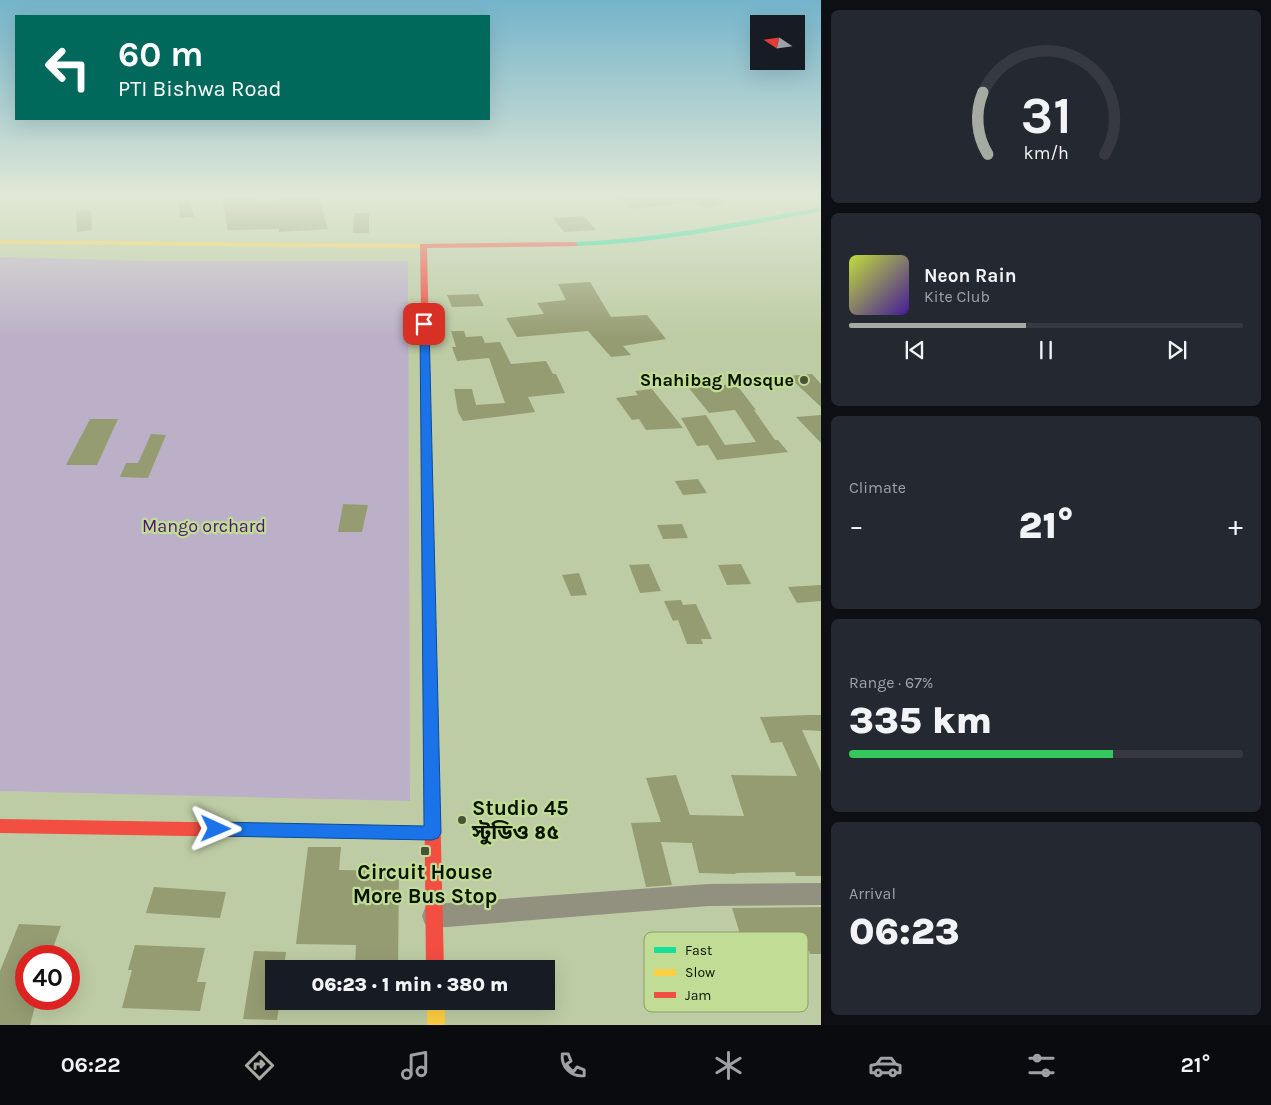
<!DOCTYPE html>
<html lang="en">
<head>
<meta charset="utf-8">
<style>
  body { margin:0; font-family:Karla,"Noto Sans Bengali",sans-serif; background:#242831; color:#f1f3f6; height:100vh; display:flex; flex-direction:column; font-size:19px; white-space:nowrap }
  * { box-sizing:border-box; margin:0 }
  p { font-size:16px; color:#9ea1a6 }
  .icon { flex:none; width:28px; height:28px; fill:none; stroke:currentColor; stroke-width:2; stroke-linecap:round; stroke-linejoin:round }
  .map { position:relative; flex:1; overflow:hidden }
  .side { display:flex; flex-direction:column; gap:10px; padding:10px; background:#0d0f14; width:450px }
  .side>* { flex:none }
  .banner { position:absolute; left:15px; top:15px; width:475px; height:105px; border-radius:0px; box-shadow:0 5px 20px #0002; background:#00695c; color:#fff; overflow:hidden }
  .needle { width:32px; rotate:283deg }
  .tools { position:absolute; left:750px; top:15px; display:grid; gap:10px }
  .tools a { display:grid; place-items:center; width:55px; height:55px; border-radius:0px; background:#171b24; box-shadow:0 5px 20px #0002; font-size:25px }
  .speed { position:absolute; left:15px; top:945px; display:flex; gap:10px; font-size:25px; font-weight:700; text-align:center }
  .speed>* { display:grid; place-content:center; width:65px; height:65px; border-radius:50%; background:#171b24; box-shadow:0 5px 20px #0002; line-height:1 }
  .speed .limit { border:8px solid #d22; background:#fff; color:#111 }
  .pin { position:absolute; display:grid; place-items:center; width:42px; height:42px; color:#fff; margin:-21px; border-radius:10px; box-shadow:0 2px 8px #0006 }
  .me { position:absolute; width:55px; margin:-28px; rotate:91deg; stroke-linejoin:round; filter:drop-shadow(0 0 4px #0008) }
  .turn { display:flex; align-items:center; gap:18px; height:105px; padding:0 20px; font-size:22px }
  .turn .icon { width:65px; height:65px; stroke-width:2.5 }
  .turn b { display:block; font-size:35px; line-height:42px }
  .big { font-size:38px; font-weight:800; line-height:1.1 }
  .side .card { flex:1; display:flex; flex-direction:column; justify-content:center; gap:8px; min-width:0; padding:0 18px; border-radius:8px; background:#242831 }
  .side .dial { align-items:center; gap:0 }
  .dial svg { height:130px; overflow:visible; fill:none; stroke:#363941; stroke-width:7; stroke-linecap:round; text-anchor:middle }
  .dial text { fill:#f1f3f6; stroke:none }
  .song { display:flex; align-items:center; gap:15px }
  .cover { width:60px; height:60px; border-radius:8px; background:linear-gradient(135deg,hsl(70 70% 55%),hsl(260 70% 35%)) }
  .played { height:5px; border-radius:2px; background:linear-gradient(90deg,#a5aba1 45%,#363941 45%) }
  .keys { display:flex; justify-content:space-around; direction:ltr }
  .heat { display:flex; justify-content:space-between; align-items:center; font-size:28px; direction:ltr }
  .charge { height:8px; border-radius:4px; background:linear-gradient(90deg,#34c759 67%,#363941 0) }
  .trip { position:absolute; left:265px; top:960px; width:290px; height:50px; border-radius:0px; background:#171b24; box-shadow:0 5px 20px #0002; font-weight:800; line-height:50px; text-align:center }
  .tab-bar { display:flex; height:80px; justify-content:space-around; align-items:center; background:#090b0e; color:#9ea1a6 }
  .tab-bar .icon { width:35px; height:35px }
  .tab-bar .on { color:#a5aba1 }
  .tab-bar b { font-size:22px; color:#f1f3f6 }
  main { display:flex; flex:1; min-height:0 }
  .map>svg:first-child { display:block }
  .green { fill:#bcb0c8 }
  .building { fill:#969c72 }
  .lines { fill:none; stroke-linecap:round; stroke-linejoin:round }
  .street { fill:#92907f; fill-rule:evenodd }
  .fast { fill:#16e098; fill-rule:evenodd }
  .slow { fill:#ffcf43; fill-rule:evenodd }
  .jam { fill:#f24e42; fill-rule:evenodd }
  .route { fill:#1a73e8; stroke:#114b97 }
  .poi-dot { fill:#495339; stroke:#c1dc94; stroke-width:2 }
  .labels { text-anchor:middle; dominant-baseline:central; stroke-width:4.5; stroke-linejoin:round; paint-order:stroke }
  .poi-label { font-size:18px; font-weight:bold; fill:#0a1200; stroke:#c1dc94; text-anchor:end }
  .park-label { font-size:18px; fill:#4d1578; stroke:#c1dc94 }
  .near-poi-label { font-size:21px; font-weight:bold; fill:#0a1200; stroke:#c1dc94; text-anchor:start }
  .key { fill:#c1dc94; stroke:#8a9f68; stroke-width:1 }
  .key-label { font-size:14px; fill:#0a1200 }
</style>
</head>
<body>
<main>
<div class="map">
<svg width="821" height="1025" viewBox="0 0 821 1025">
  <rect width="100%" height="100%" fill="#bdcca4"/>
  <path class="green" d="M 0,257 L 143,261 L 408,261 L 410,801 L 0,791 Z"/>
  <g class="building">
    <path d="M 281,194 L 318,194 L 328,229 L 279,232 L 279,229 L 228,230 L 222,198 L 255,196 L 255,203 L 283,202 Z"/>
    <path d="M 613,194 L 706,194 L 727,203 L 706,208 L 690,200 L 690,202 L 632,209 Z"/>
    <path d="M 189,201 L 194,217 L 180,218 L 178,202 Z"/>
    <path d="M 91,210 L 92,230 L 77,232 L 76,211 Z"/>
    <path d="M 354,213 L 369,213 L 369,233 L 353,233 Z"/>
    <path d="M 584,216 L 596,230 L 564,232 L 553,218 Z"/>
    <path d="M 590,282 L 611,317 L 647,315 L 666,339 L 623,346 L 631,355 L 611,357 L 588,331 L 517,337 L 506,318 L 544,314 L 537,303 L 566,300 L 558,284 Z"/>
    <path d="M 478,294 L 484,306 L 452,307 L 447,295 Z"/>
    <path d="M 451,331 L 464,331 L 466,337 L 482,336 L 485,343 L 500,342 L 511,364 L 546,361 L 553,374 L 556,374 L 565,393 L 528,397 L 535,412 L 463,421 L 458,412 L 454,389 L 472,389 L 476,405 L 505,403 L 489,358 L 457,361 L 452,347 L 456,347 Z"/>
    <path d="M 812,374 L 821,384 L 821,407 L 788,376 Z"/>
    <path d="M 736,384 L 756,410 L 754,410 L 775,440 L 778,440 L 788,452 L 717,460 L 708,445 L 697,446 L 681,418 L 706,415 L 725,445 L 756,442 L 735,410 L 709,413 L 689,388 Z"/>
    <path d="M 652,389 L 683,428 L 646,430 L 639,419 L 632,420 L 616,398 L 638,395 L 635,391 Z"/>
    <path d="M 821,415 L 821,443 L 796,417 Z"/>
    <path d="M 90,419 L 118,419 L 97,465 L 66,465 Z"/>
    <path d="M 151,434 L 166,435 L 148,478 L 120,477 L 126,463 L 138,463 Z"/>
    <path d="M 698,479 L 707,493 L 683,495 L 675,481 Z"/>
    <path d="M 343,504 L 368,505 L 362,532 L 338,532 Z"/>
    <path d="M 682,524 L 688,538 L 663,539 L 657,525 Z"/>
    <path d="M 649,564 L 661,591 L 640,593 L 629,565 Z"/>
    <path d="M 741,564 L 751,584 L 727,585 L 718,565 Z"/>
    <path d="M 579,573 L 587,595 L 571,596 L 562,575 Z"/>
    <path d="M 821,585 L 821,601 L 797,603 L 788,587 Z"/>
    <path d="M 681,600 L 683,605 L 696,604 L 712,639 L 701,639 L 703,644 L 687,644 L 678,620 L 673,621 L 664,601 Z"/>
    <path d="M 808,715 L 821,715 L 821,731 L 802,730 L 821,772 L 821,876 L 796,876 L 795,872 L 735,873 L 736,874 L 699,873 L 692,843 L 661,842 L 672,885 L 646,887 L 631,823 L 661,822 L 646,778 L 676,775 L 690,815 L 744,816 L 731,775 L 797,776 L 782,742 L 771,743 L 760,717 Z"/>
    <path d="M 308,847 L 341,847 L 339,870 L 399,871 L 398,969 L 355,969 L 356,945 L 296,944 Z"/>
    <path d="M 154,887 L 226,892 L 220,918 L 146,913 Z"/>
    <path d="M 821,907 L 821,954 L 810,954 L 809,951 L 746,953 L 732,908 Z"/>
    <path d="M 19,924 L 61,926 L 50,956 L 26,956 L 26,999 L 37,999 L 30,1025 L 0,1025 L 0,971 Z"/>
    <path d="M 135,945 L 205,948 L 197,982 L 206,982 L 200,1011 L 122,1008 L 132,970 L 128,970 Z"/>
    <path d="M 254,951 L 286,952 L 284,969 L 274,969 L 274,1001 L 280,1001 L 277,1020 L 243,1019 Z"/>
  </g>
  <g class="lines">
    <path class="street" d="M 821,883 L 821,905 L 708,906 L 434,928 L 425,924 L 422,916 L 425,908 L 434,904 L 708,884 Z"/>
    <g class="fast">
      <path d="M 821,207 L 821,211 C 739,227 658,244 574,246 L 570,244 L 574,242 C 658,239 739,222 821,207 Z"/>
      <path d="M 250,823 L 433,826 L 439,828 L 441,833 L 439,838 L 433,840 L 250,837 L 244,835 L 242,830 L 244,825 Z"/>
    </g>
    <g class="slow">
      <path d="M 0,240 L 423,244 L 427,246 L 423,248 L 0,244 Z"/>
      <path d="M 425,378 L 430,381 L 437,677 L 435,681 L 430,682 L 425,681 L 423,677 L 420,381 Z"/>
      <rect x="427" y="1001" width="18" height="24"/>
    </g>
    <g class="jam">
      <path d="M 574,242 L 578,244 L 577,246 L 427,248 L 430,381 L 425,384 L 422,383 L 420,244 Z"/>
      <path d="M 430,672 L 435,673 L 437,677 L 444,969 L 426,969 L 423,677 L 425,673 Z"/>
      <path d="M 0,819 L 250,823 L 256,825 L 258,830 L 256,835 L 250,837 L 0,833 Z"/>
    </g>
  </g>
  <linearGradient id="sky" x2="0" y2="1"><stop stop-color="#74b4cb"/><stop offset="0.58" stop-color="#e1e8d6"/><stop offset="1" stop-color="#e1e8d6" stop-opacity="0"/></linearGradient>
  <rect width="821" height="337" fill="url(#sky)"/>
  <path class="route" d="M 424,321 L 429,324 L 441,833 L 438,838 L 432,840 L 216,836 L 211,834 L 208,829 L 211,824 L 216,822 L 424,826 L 420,324 Z"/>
  <g class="poi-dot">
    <circle cx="804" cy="380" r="5"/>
    <circle cx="462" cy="820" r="5"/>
    <rect x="420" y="846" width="10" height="10" rx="2.5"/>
  </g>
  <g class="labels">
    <g class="poi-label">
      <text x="794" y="380">Shahibag Mosque</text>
    </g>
    <g class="park-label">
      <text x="204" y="526">Mango orchard</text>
    </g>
    <g class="near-poi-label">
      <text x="472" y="808">Studio 45<tspan x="472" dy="24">স্টুডিও ৪৫</tspan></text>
      <text x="425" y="872" text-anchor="middle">Circuit House<tspan x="425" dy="24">More Bus Stop</tspan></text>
    </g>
  </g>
  <rect x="644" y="932" width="164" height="80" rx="8" class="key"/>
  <rect x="654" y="947" width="22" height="6" fill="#16e098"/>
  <rect x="654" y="969" width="22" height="7" fill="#ffcf43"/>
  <rect x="654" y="992" width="22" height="6" fill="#f24e42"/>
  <g class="key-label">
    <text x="685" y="955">Fast</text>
    <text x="685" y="977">Slow</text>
    <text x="685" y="1000">Jam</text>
  </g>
</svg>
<div class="tools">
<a><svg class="needle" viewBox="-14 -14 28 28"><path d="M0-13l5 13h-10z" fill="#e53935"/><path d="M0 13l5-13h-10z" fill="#9ea1a6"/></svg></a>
</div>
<div class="speed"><div class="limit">40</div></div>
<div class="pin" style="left:424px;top:324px;background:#d93025"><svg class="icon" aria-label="arrive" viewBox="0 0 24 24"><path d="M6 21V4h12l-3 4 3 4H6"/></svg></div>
<svg class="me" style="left:216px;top:829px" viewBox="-20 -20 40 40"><path d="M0-17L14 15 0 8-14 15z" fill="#1a73e8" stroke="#fff" stroke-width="4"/></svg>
<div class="trip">06:23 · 1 min · 380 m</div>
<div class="banner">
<div class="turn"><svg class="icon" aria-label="left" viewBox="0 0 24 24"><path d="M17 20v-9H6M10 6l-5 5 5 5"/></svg><div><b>60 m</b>PTI Bishwa Road</div></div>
</div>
</div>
<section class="side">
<div class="card dial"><svg viewBox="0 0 100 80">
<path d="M14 69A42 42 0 1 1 86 69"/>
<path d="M14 69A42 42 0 0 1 11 31" stroke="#a5aba1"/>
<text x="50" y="56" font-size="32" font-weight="700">31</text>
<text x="50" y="72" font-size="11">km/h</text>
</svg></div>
<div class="card">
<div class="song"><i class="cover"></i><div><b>Neon Rain</b><p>Kite Club</p></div></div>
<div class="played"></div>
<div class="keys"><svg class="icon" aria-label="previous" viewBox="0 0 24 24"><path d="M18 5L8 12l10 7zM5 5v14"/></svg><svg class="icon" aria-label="pause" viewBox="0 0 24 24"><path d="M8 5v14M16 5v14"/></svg><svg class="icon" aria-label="next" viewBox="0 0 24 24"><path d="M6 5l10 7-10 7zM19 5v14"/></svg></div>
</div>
<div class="card"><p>Climate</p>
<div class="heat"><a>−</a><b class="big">21°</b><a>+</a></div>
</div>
<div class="card"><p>Range · 67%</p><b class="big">335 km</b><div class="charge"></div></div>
<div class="card"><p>Arrival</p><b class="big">06:23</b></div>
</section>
</main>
<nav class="tab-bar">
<b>06:22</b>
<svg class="icon on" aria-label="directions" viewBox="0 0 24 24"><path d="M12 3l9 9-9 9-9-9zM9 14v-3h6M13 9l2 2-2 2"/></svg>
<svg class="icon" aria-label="music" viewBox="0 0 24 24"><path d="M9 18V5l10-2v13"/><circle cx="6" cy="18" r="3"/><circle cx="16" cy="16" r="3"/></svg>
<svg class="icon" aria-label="phone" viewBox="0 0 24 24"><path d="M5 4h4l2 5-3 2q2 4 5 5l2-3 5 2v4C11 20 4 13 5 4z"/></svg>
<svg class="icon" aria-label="climate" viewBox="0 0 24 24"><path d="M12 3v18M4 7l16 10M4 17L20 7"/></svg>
<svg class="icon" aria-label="car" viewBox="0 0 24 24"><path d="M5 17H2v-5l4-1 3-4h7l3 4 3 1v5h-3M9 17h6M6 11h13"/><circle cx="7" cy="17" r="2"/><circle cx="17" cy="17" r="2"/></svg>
<svg class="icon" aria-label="filters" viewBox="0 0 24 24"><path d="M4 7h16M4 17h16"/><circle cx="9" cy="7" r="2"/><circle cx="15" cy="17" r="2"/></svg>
<b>21°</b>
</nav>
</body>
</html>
